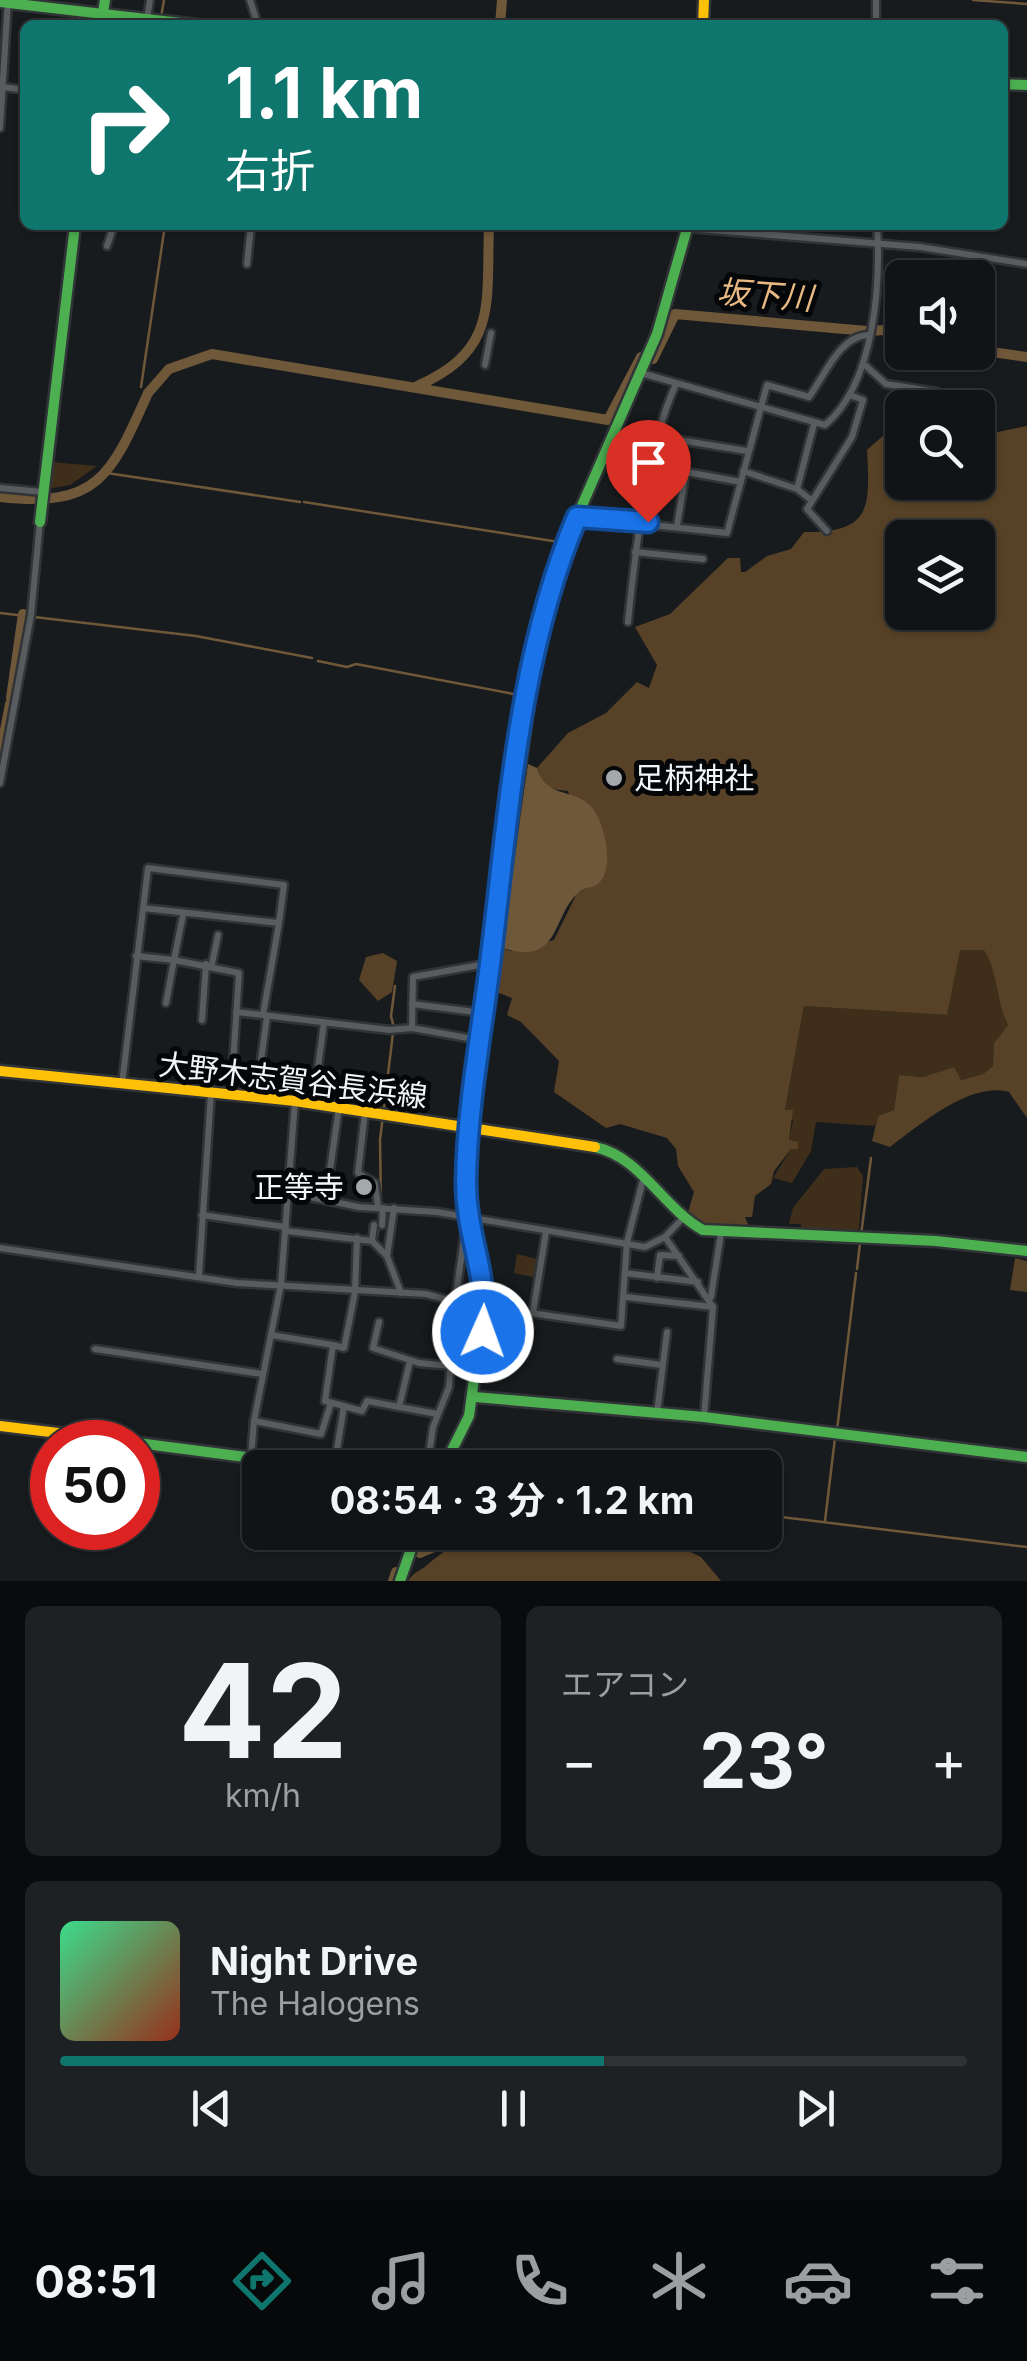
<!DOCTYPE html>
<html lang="ja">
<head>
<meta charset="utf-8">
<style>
  body { margin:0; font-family:Inter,"Noto Sans JP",sans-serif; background:#1e2123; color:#f1f3f6; height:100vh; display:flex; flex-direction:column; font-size:38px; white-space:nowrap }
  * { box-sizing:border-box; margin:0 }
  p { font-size:32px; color:#9c9ea1 }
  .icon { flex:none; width:55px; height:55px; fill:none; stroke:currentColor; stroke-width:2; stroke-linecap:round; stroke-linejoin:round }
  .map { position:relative; height:1581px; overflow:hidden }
  .details { display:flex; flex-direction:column; gap:25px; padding:25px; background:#090b0c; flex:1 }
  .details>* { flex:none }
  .banner { position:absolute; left:20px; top:20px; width:988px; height:210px; border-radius:15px; box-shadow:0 2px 8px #0004,0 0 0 2px #303335; background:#0f766e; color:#fff; overflow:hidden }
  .buttons { position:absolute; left:885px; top:260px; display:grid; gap:20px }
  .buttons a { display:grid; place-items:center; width:110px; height:110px; border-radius:15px; background:#111416; box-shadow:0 2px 8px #0004,0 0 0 2px #303335; font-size:50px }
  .speed { position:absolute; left:30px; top:1420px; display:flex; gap:20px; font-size:50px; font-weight:700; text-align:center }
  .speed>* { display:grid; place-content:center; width:130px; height:130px; border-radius:50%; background:#111416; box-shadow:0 2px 8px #0004,0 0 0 2px #303335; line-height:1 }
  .speed .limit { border:15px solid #d22; background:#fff; color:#111 }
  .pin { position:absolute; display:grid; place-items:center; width:85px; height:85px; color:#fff; margin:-102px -42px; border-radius:50% 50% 50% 0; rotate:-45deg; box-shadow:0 0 10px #0007 }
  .pin .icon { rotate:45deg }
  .me { position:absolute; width:110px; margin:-55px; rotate:2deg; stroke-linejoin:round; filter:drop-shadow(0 0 8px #0008) }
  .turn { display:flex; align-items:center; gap:35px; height:210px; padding:0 40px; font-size:45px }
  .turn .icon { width:130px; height:130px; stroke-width:2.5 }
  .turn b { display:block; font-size:70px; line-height:85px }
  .big { font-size:75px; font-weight:700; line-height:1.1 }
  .details .widget { flex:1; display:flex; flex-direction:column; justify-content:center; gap:15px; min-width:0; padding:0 35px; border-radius:15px; background:#1e2123 }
  .details .dial { align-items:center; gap:0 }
  .dial b { font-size:130px; line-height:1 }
  .song { display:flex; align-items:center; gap:30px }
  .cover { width:120px; height:120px; border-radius:15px; background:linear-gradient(135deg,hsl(150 70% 55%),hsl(10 70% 35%)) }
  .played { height:10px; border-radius:5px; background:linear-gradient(90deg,#0f766e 60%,#303335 60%) }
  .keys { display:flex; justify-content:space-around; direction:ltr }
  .heat { display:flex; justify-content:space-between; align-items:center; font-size:55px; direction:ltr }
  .details .tiles { flex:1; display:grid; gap:25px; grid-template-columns:1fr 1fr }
  .widget:last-child { grid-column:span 2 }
  .trip { position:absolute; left:242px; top:1450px; width:540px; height:100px; border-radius:15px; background:#111416; box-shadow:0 2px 8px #0004,0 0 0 2px #303335; font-weight:700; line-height:100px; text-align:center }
  .tabs { display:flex; height:160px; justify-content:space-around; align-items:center; background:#070809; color:#9c9ea1 }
  .tabs .icon { width:70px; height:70px }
  .tabs .current { color:#0f766e }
  .tabs b { font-size:45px; color:#f1f3f6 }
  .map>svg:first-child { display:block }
  .green { fill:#3f2f1a }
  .forest { fill:#584227; fill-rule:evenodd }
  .water { fill:#6f573a }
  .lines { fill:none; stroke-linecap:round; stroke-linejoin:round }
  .stream { stroke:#6f573a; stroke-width:2.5 }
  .river { stroke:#6f573a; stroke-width:10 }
  .street-casing { stroke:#313436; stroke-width:11 }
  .fast-casing { stroke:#313436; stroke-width:15 }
  .slow-casing { stroke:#313436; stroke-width:15 }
  .street { stroke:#585c5e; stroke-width:6 }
  .fast { stroke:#4caf50; stroke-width:10 }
  .slow { stroke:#ffc107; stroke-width:10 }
  .route-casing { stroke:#114b97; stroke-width:25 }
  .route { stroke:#1a73e8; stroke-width:18 }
  .poi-dot { fill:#a4a9ac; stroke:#040608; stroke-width:4 }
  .labels { text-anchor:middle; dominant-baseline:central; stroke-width:10; stroke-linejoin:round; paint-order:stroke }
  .poi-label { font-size:30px; fill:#f0f6f9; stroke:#040608; text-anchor:start }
  .street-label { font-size:30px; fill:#f0f6f9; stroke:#040608 }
  .water-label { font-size:32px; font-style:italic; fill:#e8b983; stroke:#040608 }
</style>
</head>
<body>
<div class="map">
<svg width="1027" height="1581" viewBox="0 0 1027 1581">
  <rect width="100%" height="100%" fill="#171b1d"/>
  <g class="green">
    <path d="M 50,462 L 97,466 L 70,485 L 47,489 Z"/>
    <path d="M 959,950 L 985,950 C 999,973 995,1000 1008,1025 L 994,1043 L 993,1066 L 983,1074 L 960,1080 L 954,1067 L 923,1077 L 899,1075 L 894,1110 L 878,1116 L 875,1126 L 816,1122 L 811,1151 L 792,1183 L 773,1178 L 791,1149 L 797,1149 L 789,1140 L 793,1121 L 785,1111 L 804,1006 L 947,1015 Z"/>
    <path d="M 857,1167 L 863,1176 L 859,1229 L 851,1233 L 801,1230 L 801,1224 L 789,1224 L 793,1208 L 824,1169 Z"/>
    <path d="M 517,1254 L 541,1260 L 538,1278 L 514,1273 Z"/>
  </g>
  <g class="forest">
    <path d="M 902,419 L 902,482 L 978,482 L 978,430 L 993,433 L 1027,426 L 1027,1118 L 1009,1092 C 971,1081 919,1125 890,1147 L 872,1141 L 878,1116 L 894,1110 L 899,1075 L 923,1077 L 954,1067 L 961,1080 L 983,1074 L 993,1066 L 994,1043 L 1008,1025 C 995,1000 999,973 984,950 L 960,950 L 947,1015 L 804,1006 L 785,1110 L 793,1110 L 789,1140 L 798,1142 L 798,1149 L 791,1149 L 774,1171 L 771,1184 L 755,1196 L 752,1217 L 745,1217 L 750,1229 L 708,1227 L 686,1219 L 694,1192 L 678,1166 L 676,1149 L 667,1138 L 620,1124 L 606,1128 L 554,1092 L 559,1061 L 521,1022 L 507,1015 L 512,998 L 494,991 L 500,947 L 511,951 L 554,940 L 577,893 L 598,883 L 568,791 C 548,789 543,787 537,768 L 568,733 L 606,713 L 637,682 L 649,688 L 657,665 L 635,627 L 670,614 L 728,558 L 740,558 L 741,572 L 745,572 L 767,556 L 791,549 L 804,532 C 872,533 870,507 867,450 ZM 902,538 L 978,538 L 978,612 L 902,612 Z"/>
    <path d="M 383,953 L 397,961 L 392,992 L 378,1001 L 359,980 L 366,957 Z"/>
    <path d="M 1015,1258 L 1027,1261 L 1027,1292 L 1010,1290 Z"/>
    <path d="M 553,1533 L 684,1542 L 684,1549 L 701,1557 L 721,1581 L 408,1581 C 413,1573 418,1572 426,1566 C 479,1520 493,1542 553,1533 Z"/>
  </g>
  <path class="water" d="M 528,764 L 537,768 C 548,804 582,783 598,817 C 606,834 614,870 598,884 C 592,888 582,888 577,894 C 551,919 560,968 500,947 Z"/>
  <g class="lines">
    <g class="stream">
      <path d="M 973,0 L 1027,4"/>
      <path d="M 161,17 L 164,0"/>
      <path d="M 141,387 L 165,225"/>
      <path d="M 146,392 L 148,393"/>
      <path d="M 107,473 L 300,502"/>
      <path d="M 304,502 L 559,542"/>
      <path d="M 0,613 L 196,636 L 312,658"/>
      <path d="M 318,661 L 347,667 L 356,664 L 524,696"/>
      <path d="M 394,1028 L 391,1016 L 395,986"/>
      <path d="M 381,1208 L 380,1140 L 393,1033"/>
      <path d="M 861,1235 L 871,1158"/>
      <path d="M 376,1242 L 379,1226"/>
      <path d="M 857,1269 L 860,1243"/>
      <path d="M 300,1290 L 392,1295"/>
      <path d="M 278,1316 L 281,1299"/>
      <path d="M 837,1430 L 856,1273"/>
      <path d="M 0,1431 L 81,1442"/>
      <path d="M 85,1442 L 87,1442"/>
      <path d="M 138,1449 L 247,1462"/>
      <path d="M 765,1515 L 1027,1547"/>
      <path d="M 825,1521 L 835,1438"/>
      <path d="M 509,1532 L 546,1532"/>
      <path d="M 586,1532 L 685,1540 L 686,1532"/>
      <path d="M 465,1534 L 472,1532"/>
      <path d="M 403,1557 L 411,1532"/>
    </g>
    <g class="river">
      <path d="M 500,25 L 502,0"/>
      <path d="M 978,350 L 1027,357"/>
      <path d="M 653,359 L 675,314 L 867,331 L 902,329"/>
      <path d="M 417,386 C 499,350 486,304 489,225"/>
      <path d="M 148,393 L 169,369 L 212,354 L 608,420 L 641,357"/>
      <path d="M 0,497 C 98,508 111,476 148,393"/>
      <path d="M 11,698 L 23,614"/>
      <path d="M 0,756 L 10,704"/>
      <path d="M 420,1553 L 465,1534"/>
      <path d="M 393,1581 L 396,1572"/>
    </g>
    <g class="street-casing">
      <g id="street">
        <path d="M 250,0 L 258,25"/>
        <path d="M 146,25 L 150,0"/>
        <path d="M 876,25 L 876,0"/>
        <path d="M 3,87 L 25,90"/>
        <path d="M 0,128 L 8,0"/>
        <path d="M 687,228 L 920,247 L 1027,264"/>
        <path d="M 107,246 L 114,225"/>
        <path d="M 247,264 L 251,225"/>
        <path d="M 485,365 L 491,333"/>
        <path d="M 866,366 L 886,384 L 937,392 L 935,408"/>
        <path d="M 641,373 L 825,425 C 874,384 881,286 877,225"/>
        <path d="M 660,437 L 747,451"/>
        <path d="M 654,466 L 741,482"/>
        <path d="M 743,471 L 797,489 L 811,500"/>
        <path d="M 0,488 L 43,492"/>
        <path d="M 797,489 L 814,424"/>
        <path d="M 577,517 L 727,533 L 767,385 L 809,397 C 825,375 840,335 869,335"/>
        <path d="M 677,526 L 686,471"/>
        <path d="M 827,531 L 807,509 L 852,437 L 863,400 L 850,395"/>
        <path d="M 635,552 L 703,559"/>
        <path d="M 628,622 C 635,553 647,447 676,384"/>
        <path d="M 0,783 L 31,615 L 40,522"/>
        <path d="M 183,915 L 174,960 L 239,973 L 231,1094"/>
        <path d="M 136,956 L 174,960 L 166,1003"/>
        <path d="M 212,964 L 218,935"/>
        <path d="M 412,1004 L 483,1013"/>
        <path d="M 236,1012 L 390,1030 L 412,1028 L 479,1040"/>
        <path d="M 263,1015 L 279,923"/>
        <path d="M 202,1020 L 206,964"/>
        <path d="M 412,1028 L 413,977 L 491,963"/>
        <path d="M 122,1084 L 148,868 L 284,885 L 279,923 L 143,908"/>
        <path d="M 256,1097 L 267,1016"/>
        <path d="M 313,1104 L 324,1023"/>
        <path d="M 365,1112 L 358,1173 L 375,1183 L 378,1207"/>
        <path d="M 290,1193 L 359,1207 L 437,1212 L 645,1247 L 665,1237"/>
        <path d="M 326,1198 L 339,1107"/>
        <path d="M 202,1215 L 286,1227"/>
        <path d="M 467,1217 L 455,1302 L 621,1326 L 627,1242 L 643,1180"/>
        <path d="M 682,1219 L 665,1237 L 713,1307 L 704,1417"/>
        <path d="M 382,1225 L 383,1208"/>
        <path d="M 286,1231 L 372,1241 L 387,1256 L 401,1293"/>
        <path d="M 372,1241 L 374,1225"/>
        <path d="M 0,1248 L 237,1283 L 426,1294 L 455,1302 L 449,1387 L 433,1427 L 427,1468"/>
        <path d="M 387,1256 L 394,1208"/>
        <path d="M 625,1273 L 698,1282"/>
        <path d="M 199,1275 L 211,1093"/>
        <path d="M 657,1278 L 660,1255 L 679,1256"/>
        <path d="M 626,1297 L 713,1307"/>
        <path d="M 711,1297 L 721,1233"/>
        <path d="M 533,1312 L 546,1232"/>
        <path d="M 379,1322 L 373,1348 L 419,1363 L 451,1366"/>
        <path d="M 271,1335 L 333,1345 L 325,1401 L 362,1411 L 367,1401 L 437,1414"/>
        <path d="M 333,1345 L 344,1348 L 355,1292 L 357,1238"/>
        <path d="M 95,1349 L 262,1374"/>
        <path d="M 617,1359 L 662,1365"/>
        <path d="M 399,1407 L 410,1361"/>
        <path d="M 657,1413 L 667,1332"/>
        <path d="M 254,1421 L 321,1434 L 331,1403"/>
        <path d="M 251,1457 L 254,1421 L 281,1284 L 295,1101"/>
        <path d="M 334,1468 L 344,1406"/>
      </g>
    </g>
    <g class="fast-casing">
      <g id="fast">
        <path d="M 0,2 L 198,25"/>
        <path d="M 101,25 L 105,0"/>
        <path d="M 1002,84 L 1027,85"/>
        <path d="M 40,522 L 75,225"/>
        <path d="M 595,1147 C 641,1157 663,1208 703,1230 L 936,1241 L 1027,1251"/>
        <path d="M 475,1397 L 704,1417 L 1027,1457"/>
        <path d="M 138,1443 L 330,1468"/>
        <path d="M 443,1468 L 469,1416 L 486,1291 L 467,1217 L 468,1142 L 538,636 L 566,542 L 657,334 L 688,225"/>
        <path d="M 400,1581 L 417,1532"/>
      </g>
    </g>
    <g class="slow-casing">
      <g id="slow">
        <path d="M 703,25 L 704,0"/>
        <path d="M 0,1071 L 295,1101 L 595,1147"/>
        <path d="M 0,1426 L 133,1442"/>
      </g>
    </g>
    <use href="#street" class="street"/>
    <use href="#fast" class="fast"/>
    <use href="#slow" class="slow"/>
  </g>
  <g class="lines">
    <g class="route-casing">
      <path id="route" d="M 483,1332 C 489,1273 466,1238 466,1182 C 467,1106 482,1031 491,956 C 509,810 519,653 577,517 L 648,522"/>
    </g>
    <use href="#route" class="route"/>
  </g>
  <g class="poi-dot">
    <circle cx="614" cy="778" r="10"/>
    <circle cx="364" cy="1187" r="10"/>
  </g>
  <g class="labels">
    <g class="poi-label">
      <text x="634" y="778">足柄神社</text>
      <text x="344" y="1187" text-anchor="end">正等寺</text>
    </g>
    <g class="street-label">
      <text transform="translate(293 1080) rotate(7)">大野木志賀谷長浜線</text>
    </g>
    <g class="water-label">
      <text transform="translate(765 295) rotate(4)">坂下川</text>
    </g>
  </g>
</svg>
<div class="buttons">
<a><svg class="icon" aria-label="sound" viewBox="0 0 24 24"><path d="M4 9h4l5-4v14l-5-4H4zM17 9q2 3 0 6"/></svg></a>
<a><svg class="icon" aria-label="search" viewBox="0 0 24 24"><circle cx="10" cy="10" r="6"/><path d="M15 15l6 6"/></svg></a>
<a><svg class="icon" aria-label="layers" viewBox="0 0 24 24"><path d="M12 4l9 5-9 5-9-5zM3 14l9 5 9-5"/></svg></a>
</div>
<div class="speed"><div class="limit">50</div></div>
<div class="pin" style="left:648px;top:522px;background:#d93025"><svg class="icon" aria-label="arrive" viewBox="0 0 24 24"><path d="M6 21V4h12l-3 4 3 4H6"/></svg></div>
<svg class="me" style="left:483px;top:1332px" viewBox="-20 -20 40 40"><circle r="17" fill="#1a73e8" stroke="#fff" stroke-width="3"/><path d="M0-11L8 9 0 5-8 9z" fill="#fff"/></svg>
<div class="trip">08:54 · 3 分 · 1.2 km</div>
<div class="banner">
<div class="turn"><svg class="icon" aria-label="right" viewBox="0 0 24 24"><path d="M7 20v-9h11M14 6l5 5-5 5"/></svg><div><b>1.1 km</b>右折</div></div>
</div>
</div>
<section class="details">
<div class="tiles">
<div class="widget dial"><b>42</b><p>km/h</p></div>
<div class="widget"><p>エアコン</p>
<div class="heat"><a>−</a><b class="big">23°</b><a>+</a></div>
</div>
<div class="widget">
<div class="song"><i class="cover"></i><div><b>Night Drive</b><p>The Halogens</p></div></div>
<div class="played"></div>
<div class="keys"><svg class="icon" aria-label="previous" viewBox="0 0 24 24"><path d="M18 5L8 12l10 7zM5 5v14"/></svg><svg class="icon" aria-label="pause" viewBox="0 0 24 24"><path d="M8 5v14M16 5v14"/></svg><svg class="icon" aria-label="next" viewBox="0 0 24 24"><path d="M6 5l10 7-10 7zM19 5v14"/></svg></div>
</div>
</div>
</section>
<nav class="tabs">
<b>08:51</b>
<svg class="icon current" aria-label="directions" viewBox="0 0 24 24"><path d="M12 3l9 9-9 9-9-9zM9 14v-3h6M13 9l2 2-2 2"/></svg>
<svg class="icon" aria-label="music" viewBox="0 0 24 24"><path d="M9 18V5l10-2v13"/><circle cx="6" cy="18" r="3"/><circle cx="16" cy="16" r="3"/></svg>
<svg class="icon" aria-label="phone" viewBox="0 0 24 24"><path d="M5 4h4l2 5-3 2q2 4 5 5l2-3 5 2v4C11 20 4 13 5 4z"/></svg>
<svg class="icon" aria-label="climate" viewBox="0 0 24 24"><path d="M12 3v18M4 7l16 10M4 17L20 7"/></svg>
<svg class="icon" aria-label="car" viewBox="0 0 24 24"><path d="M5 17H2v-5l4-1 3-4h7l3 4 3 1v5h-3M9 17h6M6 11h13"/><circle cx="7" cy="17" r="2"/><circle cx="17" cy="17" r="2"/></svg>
<svg class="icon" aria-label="filters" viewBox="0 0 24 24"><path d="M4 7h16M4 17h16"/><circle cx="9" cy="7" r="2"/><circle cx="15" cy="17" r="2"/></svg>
</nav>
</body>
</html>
